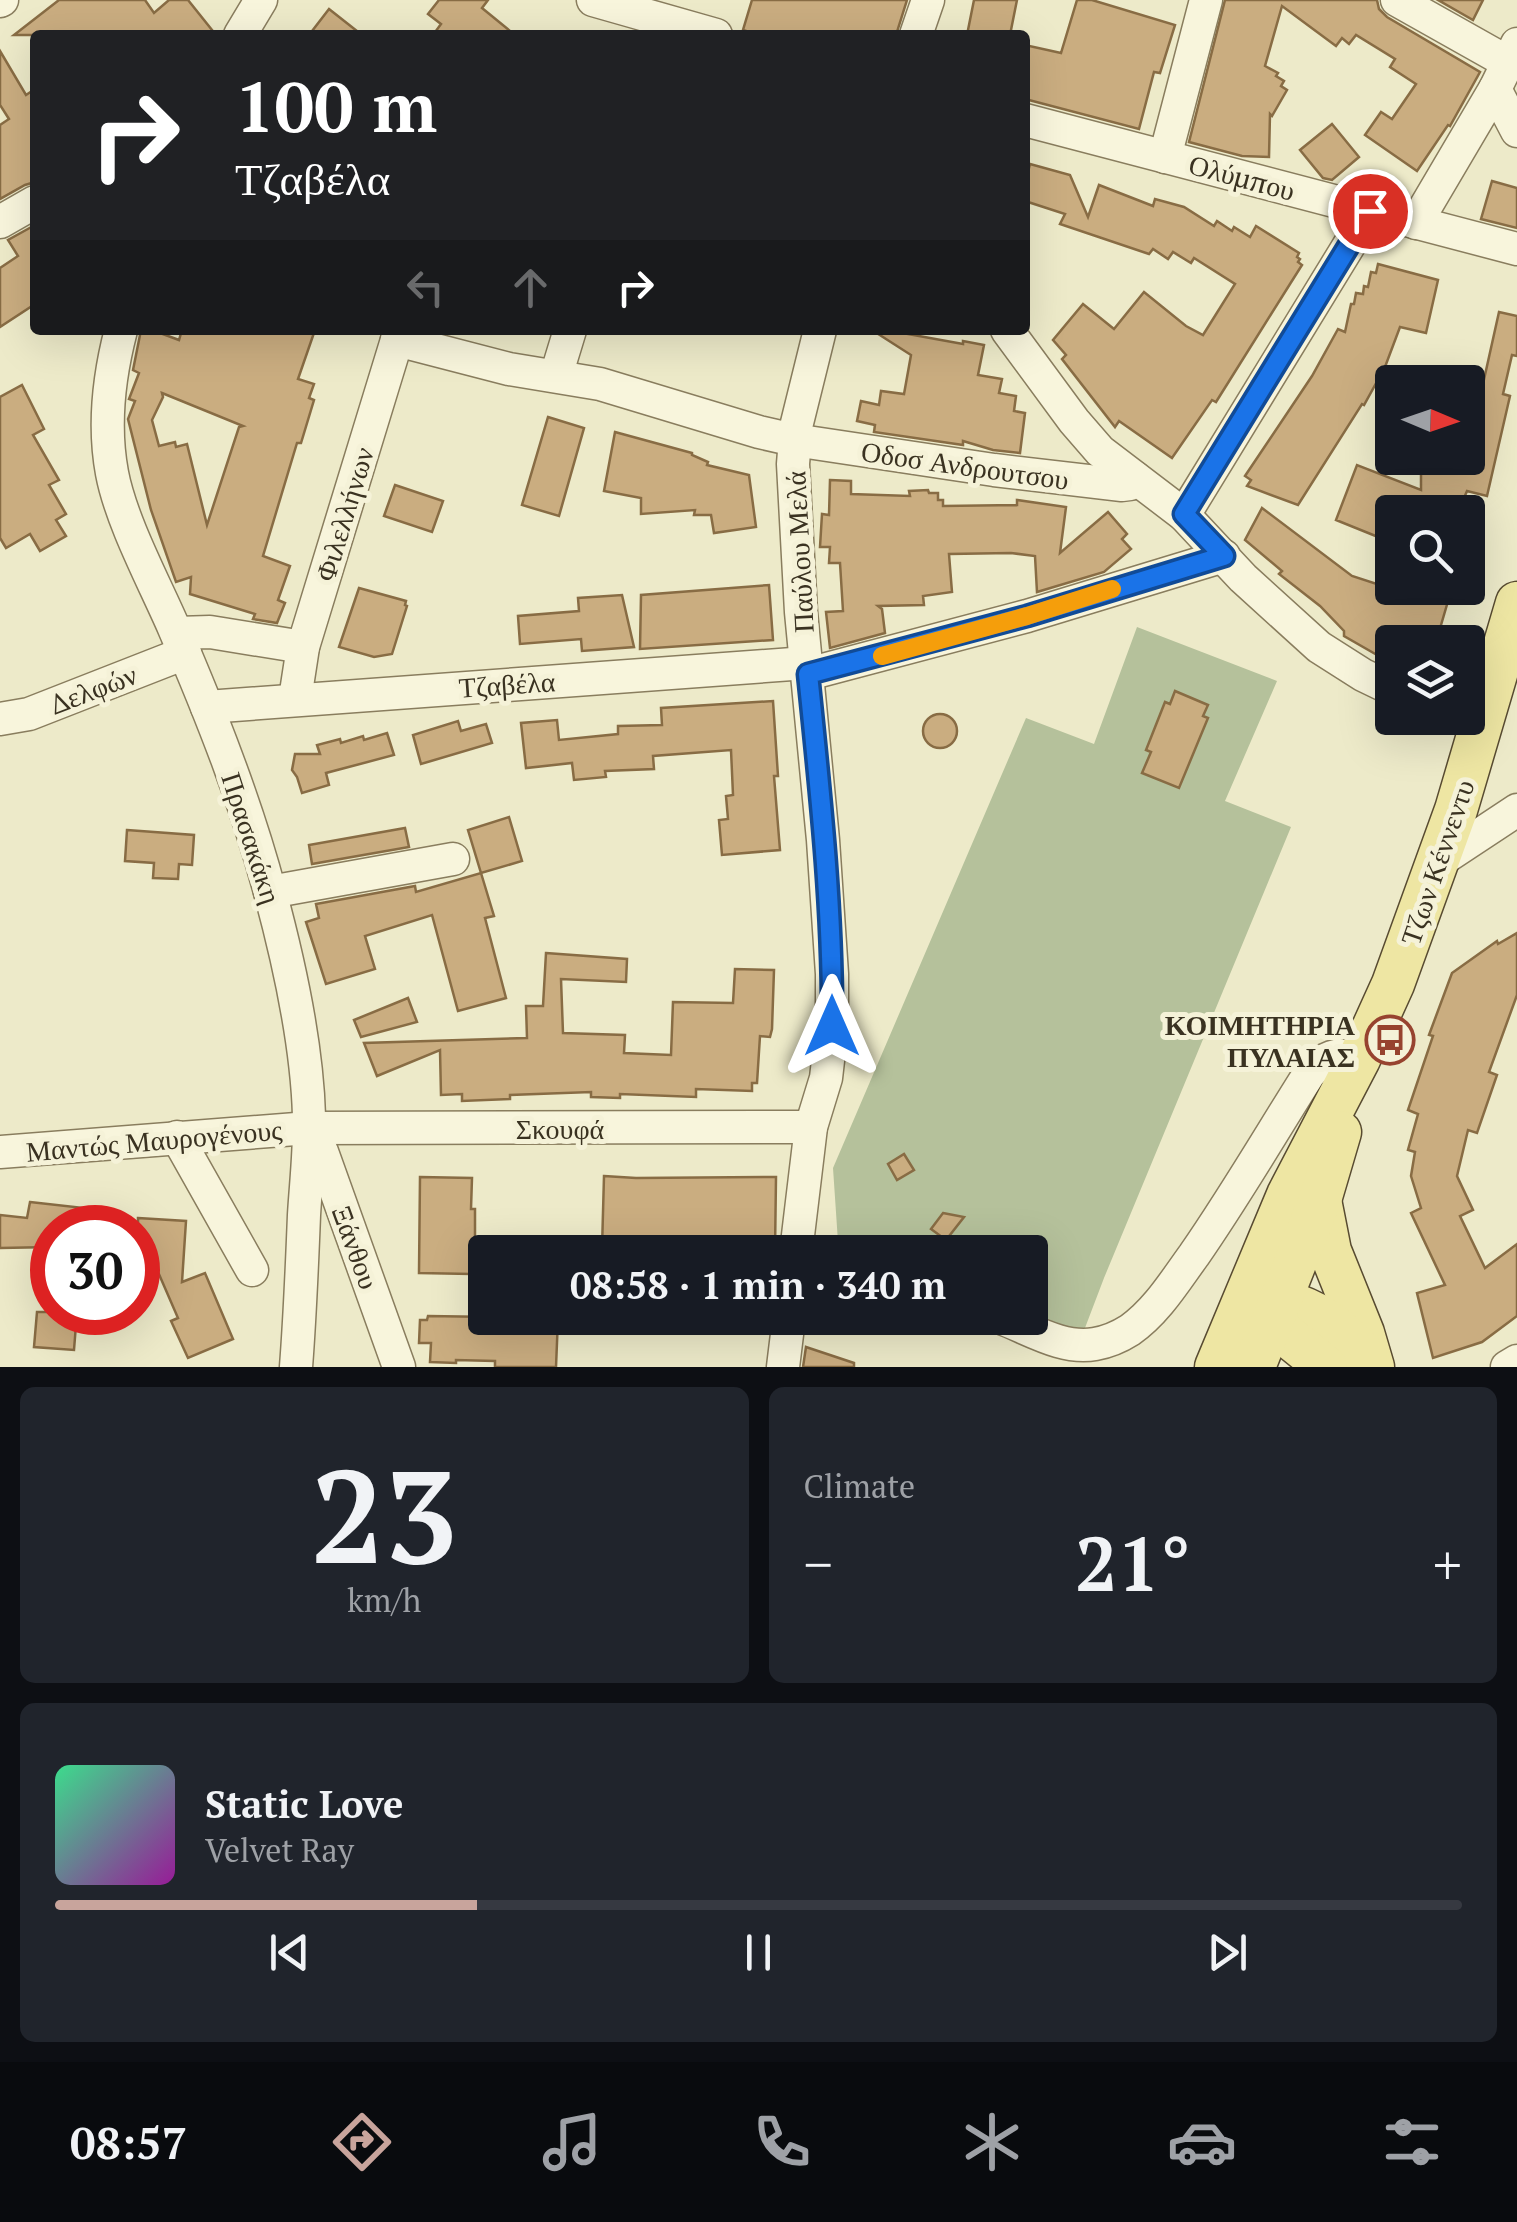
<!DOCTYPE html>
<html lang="en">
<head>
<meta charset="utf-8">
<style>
  body { margin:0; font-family:"PT Serif",serif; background:#20242c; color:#f1f3f6; height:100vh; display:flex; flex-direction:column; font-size:38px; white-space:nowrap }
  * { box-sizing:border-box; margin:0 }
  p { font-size:32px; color:#9ea1a6 }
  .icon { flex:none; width:55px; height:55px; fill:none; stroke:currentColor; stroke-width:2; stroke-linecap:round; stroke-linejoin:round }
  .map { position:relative; height:1367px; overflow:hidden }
  .side { display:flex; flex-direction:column; gap:20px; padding:20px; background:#0d0f14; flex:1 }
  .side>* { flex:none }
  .guide { position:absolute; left:30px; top:30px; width:1000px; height:305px; border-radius:10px; box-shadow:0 10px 40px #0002; background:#202124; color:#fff; overflow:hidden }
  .needle { width:65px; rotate:92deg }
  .fabs { position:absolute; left:1375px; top:365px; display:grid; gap:20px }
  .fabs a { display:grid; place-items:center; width:110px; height:110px; border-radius:10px; background:#171b24; box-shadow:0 10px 40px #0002; font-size:50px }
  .speed { position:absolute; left:30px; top:1205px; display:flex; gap:20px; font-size:50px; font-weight:700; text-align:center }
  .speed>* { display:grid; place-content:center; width:130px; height:130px; border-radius:50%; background:#171b24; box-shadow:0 10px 40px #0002; line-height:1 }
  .speed .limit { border:15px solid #d22; background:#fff; color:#111 }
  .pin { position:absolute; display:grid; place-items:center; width:85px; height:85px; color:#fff; margin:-42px; border:5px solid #fff; border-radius:50%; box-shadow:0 2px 10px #0007 }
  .me { position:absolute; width:110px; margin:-55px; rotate:0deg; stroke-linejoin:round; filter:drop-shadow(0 0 8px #0008) }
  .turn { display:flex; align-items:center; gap:35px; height:210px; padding:0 40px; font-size:45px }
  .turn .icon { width:130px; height:130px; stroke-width:2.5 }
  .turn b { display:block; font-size:70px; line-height:85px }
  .lanes { display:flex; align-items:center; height:95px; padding:0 40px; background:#0003; justify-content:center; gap:50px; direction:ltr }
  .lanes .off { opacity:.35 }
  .big { font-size:75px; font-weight:700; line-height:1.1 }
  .side .widget { flex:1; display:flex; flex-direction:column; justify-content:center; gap:15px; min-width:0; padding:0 35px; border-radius:15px; background:#20242c }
  .side .dial { align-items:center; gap:0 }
  .dial b { font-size:130px; line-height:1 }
  .song { display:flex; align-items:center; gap:30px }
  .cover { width:120px; height:120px; border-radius:15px; background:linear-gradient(135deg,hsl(150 70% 55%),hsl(300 70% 35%)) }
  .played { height:10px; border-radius:5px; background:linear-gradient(90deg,#c8a49c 30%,#363941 30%) }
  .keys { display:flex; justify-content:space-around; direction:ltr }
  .heat { display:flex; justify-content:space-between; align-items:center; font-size:55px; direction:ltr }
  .side .tiles { flex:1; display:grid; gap:20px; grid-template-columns:1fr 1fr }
  .widget:last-child { grid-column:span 2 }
  .trip { position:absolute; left:468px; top:1235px; width:580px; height:100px; border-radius:10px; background:#171b24; box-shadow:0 10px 40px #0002; font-weight:700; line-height:100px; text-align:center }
  .tab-bar { display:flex; height:160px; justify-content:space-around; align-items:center; background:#090b0e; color:#9ea1a6 }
  .tab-bar .icon { width:70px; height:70px }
  .tab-bar .current { color:#c8a49c }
  .tab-bar b { font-size:45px; color:#f1f3f6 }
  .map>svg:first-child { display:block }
  .cemetery { fill:#b5c19b }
  .building { fill:#caad80; stroke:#886c44; stroke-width:2.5; fill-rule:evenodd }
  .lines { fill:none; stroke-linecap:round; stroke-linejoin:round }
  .minor-casing { stroke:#897d5e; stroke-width:35 }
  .major-casing { stroke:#584b31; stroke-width:45 }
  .minor { stroke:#f8f5dc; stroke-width:32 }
  .major { stroke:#eee6a3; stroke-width:42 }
  .route-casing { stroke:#114b97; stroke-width:25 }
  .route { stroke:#1a73e8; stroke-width:18 }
  .slow { stroke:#f59e0b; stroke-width:18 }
  .labels { text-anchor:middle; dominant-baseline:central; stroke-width:10; stroke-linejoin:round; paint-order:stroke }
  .street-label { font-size:28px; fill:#3a3221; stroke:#f5f2d8 }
  .poi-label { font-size:28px; font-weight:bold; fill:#3a3221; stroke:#f5f2d8; text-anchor:end }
</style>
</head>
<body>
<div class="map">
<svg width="1517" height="1367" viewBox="0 0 1517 1367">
  <rect width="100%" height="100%" fill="#edeac9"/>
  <path class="cemetery" d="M 1137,627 L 1277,681 L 1225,801 L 1291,827 L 1104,1278 L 1080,1341 L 1030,1318 L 1030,1252 L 864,1252 L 838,1242 L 833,1168 L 1026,718 L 1094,744 Z"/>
  <g class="building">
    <path d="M 59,0 L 145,0 L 154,13 L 169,0 L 188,0 L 216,35 L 14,35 Z"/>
    <path d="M 439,0 L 488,0 L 482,8 L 515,35 L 433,35 L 441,24 L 428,14 Z"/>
    <path d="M 752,0 L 907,0 L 896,35 L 758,35 L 743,30 Z"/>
    <path d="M 974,0 L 1017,0 L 1010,35 L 967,35 Z"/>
    <path d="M 1077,0 L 1092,0 L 1175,25 L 1160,73 L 1154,72 L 1139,129 L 1025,99 L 1025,45 L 1061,53 Z"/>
    <path d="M 1225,0 L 1377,0 L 1379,9 L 1387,17 L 1480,72 L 1450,126 L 1448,125 L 1417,171 L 1365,135 L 1381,112 L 1392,119 L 1416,84 L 1390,67 L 1395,59 L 1356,35 L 1349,44 L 1342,38 L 1336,46 L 1282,6 L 1265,66 L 1278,73 L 1276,76 L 1284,81 L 1281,86 L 1287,90 L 1272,116 L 1270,114 L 1269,157 L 1242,156 L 1189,142 Z"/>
    <path d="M 1438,0 L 1483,0 L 1473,20 Z"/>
    <path d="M 329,9 L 362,35 L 309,35 Z"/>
    <path d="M 0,51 L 26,95 L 35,89 L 35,182 L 25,185 L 0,199 L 0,125 L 9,119 L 0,105 Z"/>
    <path d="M 1332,124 L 1359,157 L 1332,180 L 1323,178 L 1300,150 Z"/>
    <path d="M 1030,164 L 1070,175 L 1088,217 L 1099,185 L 1153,206 L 1155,199 L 1184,207 L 1214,226 L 1217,221 L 1232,231 L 1234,227 L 1250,237 L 1256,226 L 1299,253 L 1297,257 L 1300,259 L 1298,262 L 1302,265 L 1290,284 L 1216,402 L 1212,400 L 1172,458 L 1119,421 L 1115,427 L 1062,359 L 1066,355 L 1053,340 L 1083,304 L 1114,329 L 1144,292 L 1186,326 L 1203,335 L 1235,284 L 1194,258 L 1191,263 L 1173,252 L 1168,259 L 1153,249 L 1149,254 L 1060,224 L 1065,214 L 1025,201 L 1025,171 L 1028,172 Z"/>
    <path d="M 1492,181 L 1517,188 L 1517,228 L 1481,219 Z"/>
    <path d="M 35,225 L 35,304 L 0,327 L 0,268 L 18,256 L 8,240 Z"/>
    <path d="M 1378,264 L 1438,280 L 1426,333 L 1400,327 L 1385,367 L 1364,405 L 1362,404 L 1298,505 L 1247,486 L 1251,480 L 1245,476 L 1312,376 L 1338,329 L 1345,332 L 1351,304 L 1354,304 L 1356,293 L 1363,294 L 1364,286 L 1368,287 L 1371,272 L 1376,273 Z"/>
    <path d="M 1499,312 L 1517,316 L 1517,356 L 1512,355 L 1503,394 L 1510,396 L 1487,496 L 1467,491 L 1458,512 L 1392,512 L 1392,528 L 1388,541 L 1336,520 L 1357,465 L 1421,490 L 1421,458 L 1468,458 L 1468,380 L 1483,384 Z"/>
    <path d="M 141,330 L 152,330 L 179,340 L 182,330 L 315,330 L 298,379 L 314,384 L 309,398 L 314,400 L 301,443 L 297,443 L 263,556 L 290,566 L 278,600 L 285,603 L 277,623 L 253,619 L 255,614 L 190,594 L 191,577 L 176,582 L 151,510 L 128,419 L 135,401 L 129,399 L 139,373 L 133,370 ZM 162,393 L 243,426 L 239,427 L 207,525 L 187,444 L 176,447 L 175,442 L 159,446 L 152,420 L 163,397 Z"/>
    <path d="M 872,330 L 886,330 L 963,344 L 963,341 L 984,345 L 978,375 L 1002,379 L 999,393 L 1016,396 L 1014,411 L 1025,413 L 1020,453 L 993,450 L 963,441 L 963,445 L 874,432 L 875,425 L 857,421 L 861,401 L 879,405 L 881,391 L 904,394 L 911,355 Z"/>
    <path d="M 22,385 L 44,429 L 33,435 L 59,480 L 49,485 L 66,514 L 56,520 L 66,536 L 40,551 L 30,534 L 6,548 L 0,538 L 0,397 Z"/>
    <path d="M 548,417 L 584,428 L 559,516 L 522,505 Z"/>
    <path d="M 615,432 L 692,453 L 692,455 L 708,462 L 707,465 L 749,475 L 756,527 L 714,533 L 711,515 L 694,515 L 695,510 L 641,514 L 641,498 L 604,491 Z"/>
    <path d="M 830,480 L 851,481 L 851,494 L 910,496 L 909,491 L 928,490 L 929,493 L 938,493 L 938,500 L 943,500 L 943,506 L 1017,505 L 1017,500 L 1066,507 L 1060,553 L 1108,512 L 1127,534 L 1122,539 L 1131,549 L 1104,572 L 1037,592 L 1035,556 L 1011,553 L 949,554 L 952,592 L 923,596 L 924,605 L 878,606 L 882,609 L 885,633 L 830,648 L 826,612 L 843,611 L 840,563 L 829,563 L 830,547 L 820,547 L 822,514 L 829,515 Z"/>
    <path d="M 395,485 L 443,501 L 432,532 L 384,516 Z"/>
    <path d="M 1262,508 L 1352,576 L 1389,588 L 1439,588 L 1451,591 L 1436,642 L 1392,642 L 1392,667 L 1377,655 L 1344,636 L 1344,631 L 1320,606 L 1279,574 L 1282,571 L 1245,540 Z"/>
    <path d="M 769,585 L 773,640 L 640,649 L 641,595 Z"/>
    <path d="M 359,588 L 406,601 L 405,605 L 407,606 L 392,654 L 374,657 L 339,647 Z"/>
    <path d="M 622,595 L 634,647 L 582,651 L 581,639 L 520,644 L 518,616 L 579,611 L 578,598 Z"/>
    <path d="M 1175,691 L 1208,705 L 1203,716 L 1208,718 L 1179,788 L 1142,773 L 1151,752 L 1146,750 L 1165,702 L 1170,704 Z"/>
    <path d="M 773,701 L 778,776 L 774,776 L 780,850 L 722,855 L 719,820 L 728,819 L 726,796 L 733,795 L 731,750 L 653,756 L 654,769 L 605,771 L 606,777 L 574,780 L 572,763 L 526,768 L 521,723 L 557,720 L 559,740 L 618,734 L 618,726 L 662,725 L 661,708 Z"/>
    <circle cx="940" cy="731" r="17"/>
    <path d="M 458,721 L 461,731 L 486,724 L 492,743 L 421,764 L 413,735 Z"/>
    <path d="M 387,733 L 394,755 L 326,773 L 329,785 L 302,793 L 297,777 L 292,770 L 295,754 L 320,754 L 317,745 L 340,739 L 341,743 L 363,736 L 364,740 Z"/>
    <path d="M 509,817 L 522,861 L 481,873 L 468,830 Z"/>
    <path d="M 405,828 L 409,847 L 312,864 L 309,845 Z"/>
    <path d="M 127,830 L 194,835 L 192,865 L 179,864 L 178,879 L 153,878 L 154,863 L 125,861 Z"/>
    <path d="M 481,873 L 494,916 L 485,918 L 506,998 L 458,1011 L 432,915 L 365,936 L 375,969 L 326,984 L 306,922 L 319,918 L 316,904 L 415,886 L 416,892 Z"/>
    <path d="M 1517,933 L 1517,995 L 1489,1072 L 1497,1075 L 1477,1133 L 1468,1130 L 1457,1176 L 1473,1210 L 1460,1216 L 1485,1268 L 1517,1244 L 1517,1316 L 1482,1342 L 1433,1358 L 1417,1293 L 1445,1285 L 1411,1213 L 1421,1208 L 1411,1176 L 1415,1152 L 1408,1150 L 1418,1114 L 1408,1110 L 1433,1036 L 1429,1035 L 1452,973 L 1497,941 L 1498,944 Z"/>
    <path d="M 546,953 L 627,959 L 626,982 L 561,979 L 563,1033 L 625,1035 L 624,1053 L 671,1055 L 673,1002 L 733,1003 L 735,969 L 774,970 L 772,1029 L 770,1037 L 760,1036 L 757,1083 L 752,1083 L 752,1091 L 696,1089 L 696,1097 L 620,1094 L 620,1098 L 591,1097 L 591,1092 L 510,1095 L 510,1099 L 462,1101 L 462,1094 L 441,1095 L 440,1050 L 377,1076 L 364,1043 L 527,1038 L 526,1006 L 543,1006 Z"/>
    <path d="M 408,998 L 417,1022 L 361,1037 L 354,1020 Z"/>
    <path d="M 904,1154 L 914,1170 L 897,1180 L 888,1164 Z"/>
    <path d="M 604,1176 L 636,1178 L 776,1177 L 775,1252 L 716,1252 L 717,1239 L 670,1239 L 670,1245 L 633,1245 L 633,1250 L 602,1249 Z"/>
    <path d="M 420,1177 L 472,1178 L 471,1209 L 475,1209 L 475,1244 L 472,1244 L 471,1274 L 419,1273 Z"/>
    <path d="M 30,1202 L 93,1209 L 91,1228 L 52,1228 L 52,1247 L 0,1248 L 0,1215 L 27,1218 Z"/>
    <path d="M 943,1213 L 964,1217 L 946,1240 L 931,1229 Z"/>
    <path d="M 138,1218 L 186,1221 L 182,1282 L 205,1273 L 233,1339 L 188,1358 L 171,1321 L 178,1318 L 155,1265 L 138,1264 Z"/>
    <path d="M 37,1312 L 77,1312 L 74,1350 L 34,1347 Z"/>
    <path d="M 428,1316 L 558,1318 L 556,1367 L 495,1367 L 495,1361 L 456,1360 L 456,1363 L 430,1362 L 431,1343 L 419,1343 L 420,1320 L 427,1320 Z"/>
    <path d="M 806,1347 L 854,1363 L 854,1367 L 803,1367 Z"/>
  </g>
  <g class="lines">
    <g class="minor-casing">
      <g id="minor">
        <path d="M 593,0 L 716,35"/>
        <path d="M 1397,0 L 1509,63"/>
        <path d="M 0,1 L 2,0"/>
        <path d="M 240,35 L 261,0"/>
        <path d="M 916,35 L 928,0"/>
        <path d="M 1495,89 L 1517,131"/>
        <path d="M 1025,120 L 1517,249"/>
        <path d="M 1165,157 L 1206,0"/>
        <path d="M 0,222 L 35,202"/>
        <path d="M 1416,223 L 1495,89 L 1517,44"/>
        <path d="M 121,330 C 109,376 103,425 112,473 C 121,521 154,582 174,628 C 211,714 246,802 270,892 C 289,962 307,1044 309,1116 C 310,1149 306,1182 304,1215 C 302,1266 300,1316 296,1367"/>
        <path d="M 1007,330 L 1074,421 L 1100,451 L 1184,515 L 1243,578 L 1319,647 L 1363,675 L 1392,689"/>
        <path d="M 397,340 L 509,369 L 600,384 L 759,432 L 794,440 L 994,470 L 1122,485 L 1130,484 L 1135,478"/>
        <path d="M 556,376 L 570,330"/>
        <path d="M 1184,515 L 1370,211"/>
        <path d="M 177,633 L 210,632 L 303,647"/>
        <path d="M 808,674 L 1027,616 L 1224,556"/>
        <path d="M 295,699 L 303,647 L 400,330"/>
        <path d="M 207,707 L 806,663"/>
        <path d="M 0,719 L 29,714 L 185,653"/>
        <path d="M 1440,861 L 1517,810"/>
        <path d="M 270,892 L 453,859"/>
        <path d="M 311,1132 L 322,1152 L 399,1367"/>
        <path d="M 177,1137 L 252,1270"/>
        <path d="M 0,1152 L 309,1128 L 811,1127"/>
        <path d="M 796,1252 L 811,1127 L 826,1078 L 832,1026 L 832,974 L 823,840 L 801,612 L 793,464 L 796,427 L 820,330"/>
        <path d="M 1001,1318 C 1030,1329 1063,1350 1095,1344 C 1107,1342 1119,1337 1130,1330 C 1157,1311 1175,1281 1194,1255 C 1235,1196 1271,1134 1309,1074 C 1324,1057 1337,1051 1359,1059"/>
        <path d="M 783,1367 L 789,1318"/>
        <path d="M 1507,1367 L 1517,1361"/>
      </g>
    </g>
    <g class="major-casing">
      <g id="major">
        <path d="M 1320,1200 L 1330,1251 L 1363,1333 L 1373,1367"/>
        <path d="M 1252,1293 C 1305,1304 1330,1316 1366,1357"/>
        <path d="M 1252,1307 L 1326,1367"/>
        <path d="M 1216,1367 L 1288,1195 L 1359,1059 L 1393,984 L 1456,810 L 1517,603"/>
        <path d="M 1254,1367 L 1320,1200 L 1340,1132"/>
      </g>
    </g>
    <use href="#minor" class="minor"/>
    <use href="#major" class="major"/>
  </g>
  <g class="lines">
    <g class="route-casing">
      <path id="route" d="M 832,1026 C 833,908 820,791 808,674 L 1027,616 L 1224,556 L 1184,514 L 1370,211"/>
    </g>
    <use href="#route" class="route"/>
    <path class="slow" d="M 882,656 L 1027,616 L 1112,589"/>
  </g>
  <defs>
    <g id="bus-ring" transform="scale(2.5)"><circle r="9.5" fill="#f5f2d8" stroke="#97432f" stroke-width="1.5"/><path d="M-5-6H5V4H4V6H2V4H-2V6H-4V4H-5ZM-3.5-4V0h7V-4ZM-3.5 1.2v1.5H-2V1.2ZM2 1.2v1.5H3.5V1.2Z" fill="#97432f"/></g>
  </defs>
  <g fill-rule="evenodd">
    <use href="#bus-ring" x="1390" y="1040"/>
  </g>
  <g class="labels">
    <g class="street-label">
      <text transform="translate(1242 177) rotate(15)">Ολύμπου</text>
      <text transform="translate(965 465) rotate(8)">Οδοσ Ανδρουτσου</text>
      <text transform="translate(344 514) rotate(-73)">Φιλελλήνων</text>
      <text transform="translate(799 552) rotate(-93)">Παύλου Μελά</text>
      <text transform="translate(507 684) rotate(-4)">Τζαβέλα</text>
      <text transform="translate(93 689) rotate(-21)">Δελφών</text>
      <text transform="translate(252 838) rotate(72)">Πρασακάκη</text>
      <text transform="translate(1437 862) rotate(-71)">Τζων Κέννεντυ</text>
      <text x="560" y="1128">Σκουφά</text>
      <text transform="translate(154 1140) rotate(-5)">Μαντώς Μαυρογένους</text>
      <text transform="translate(356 1247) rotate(70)">Ξάνθου</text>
    </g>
    <g class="poi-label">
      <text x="1355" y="1024">ΚΟΙΜΗΤΗΡΙΑ<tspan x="1355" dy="32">ΠΥΛΑΙΑΣ</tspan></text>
    </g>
  </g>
</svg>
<div class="fabs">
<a><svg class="needle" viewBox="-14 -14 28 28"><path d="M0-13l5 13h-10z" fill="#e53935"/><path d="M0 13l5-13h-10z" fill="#9ea1a6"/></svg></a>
<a><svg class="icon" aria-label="search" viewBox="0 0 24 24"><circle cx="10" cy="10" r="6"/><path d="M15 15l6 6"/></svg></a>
<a><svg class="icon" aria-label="layers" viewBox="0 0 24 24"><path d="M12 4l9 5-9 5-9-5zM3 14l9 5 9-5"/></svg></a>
</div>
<div class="speed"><div class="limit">30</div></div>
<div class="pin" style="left:1370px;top:211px;background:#d93025"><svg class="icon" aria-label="arrive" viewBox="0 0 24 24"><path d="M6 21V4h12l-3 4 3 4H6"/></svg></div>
<svg class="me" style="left:832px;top:1026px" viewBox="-20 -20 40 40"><path d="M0-17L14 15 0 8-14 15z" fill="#1a73e8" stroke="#fff" stroke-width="4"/></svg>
<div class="trip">08:58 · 1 min · 340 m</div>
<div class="guide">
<div class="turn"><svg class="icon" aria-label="right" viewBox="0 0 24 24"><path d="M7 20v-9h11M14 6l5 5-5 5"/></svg><div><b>100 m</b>Τζαβέλα</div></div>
<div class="lanes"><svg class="icon off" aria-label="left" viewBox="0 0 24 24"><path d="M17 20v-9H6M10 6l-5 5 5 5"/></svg><svg class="icon off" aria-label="ahead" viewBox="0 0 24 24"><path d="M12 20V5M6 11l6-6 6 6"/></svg><svg class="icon" aria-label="right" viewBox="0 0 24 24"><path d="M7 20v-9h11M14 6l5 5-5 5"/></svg></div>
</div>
</div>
<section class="side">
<div class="tiles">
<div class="widget dial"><b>23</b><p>km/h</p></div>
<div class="widget"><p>Climate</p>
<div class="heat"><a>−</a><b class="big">21°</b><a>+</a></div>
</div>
<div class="widget">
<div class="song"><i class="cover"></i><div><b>Static Love</b><p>Velvet Ray</p></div></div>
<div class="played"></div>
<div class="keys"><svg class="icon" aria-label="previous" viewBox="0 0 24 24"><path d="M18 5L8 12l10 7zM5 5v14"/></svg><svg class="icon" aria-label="pause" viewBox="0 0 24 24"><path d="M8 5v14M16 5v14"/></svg><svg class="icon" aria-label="next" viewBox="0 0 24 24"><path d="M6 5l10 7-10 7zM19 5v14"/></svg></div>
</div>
</div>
</section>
<nav class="tab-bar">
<b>08:57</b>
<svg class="icon current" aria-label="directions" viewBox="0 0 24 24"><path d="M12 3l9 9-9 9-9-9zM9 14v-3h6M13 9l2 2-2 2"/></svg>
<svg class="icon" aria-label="music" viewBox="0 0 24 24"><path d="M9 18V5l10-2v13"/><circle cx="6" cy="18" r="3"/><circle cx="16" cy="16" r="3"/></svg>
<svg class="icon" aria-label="phone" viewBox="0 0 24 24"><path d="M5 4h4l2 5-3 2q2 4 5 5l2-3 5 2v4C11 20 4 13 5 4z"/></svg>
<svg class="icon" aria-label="climate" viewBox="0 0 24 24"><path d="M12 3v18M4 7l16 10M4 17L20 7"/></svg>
<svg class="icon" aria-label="car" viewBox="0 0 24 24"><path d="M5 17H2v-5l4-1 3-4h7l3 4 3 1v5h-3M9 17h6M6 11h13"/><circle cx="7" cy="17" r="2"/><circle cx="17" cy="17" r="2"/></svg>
<svg class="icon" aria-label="filters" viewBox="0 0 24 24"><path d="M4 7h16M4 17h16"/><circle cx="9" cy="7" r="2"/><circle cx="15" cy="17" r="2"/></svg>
</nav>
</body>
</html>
